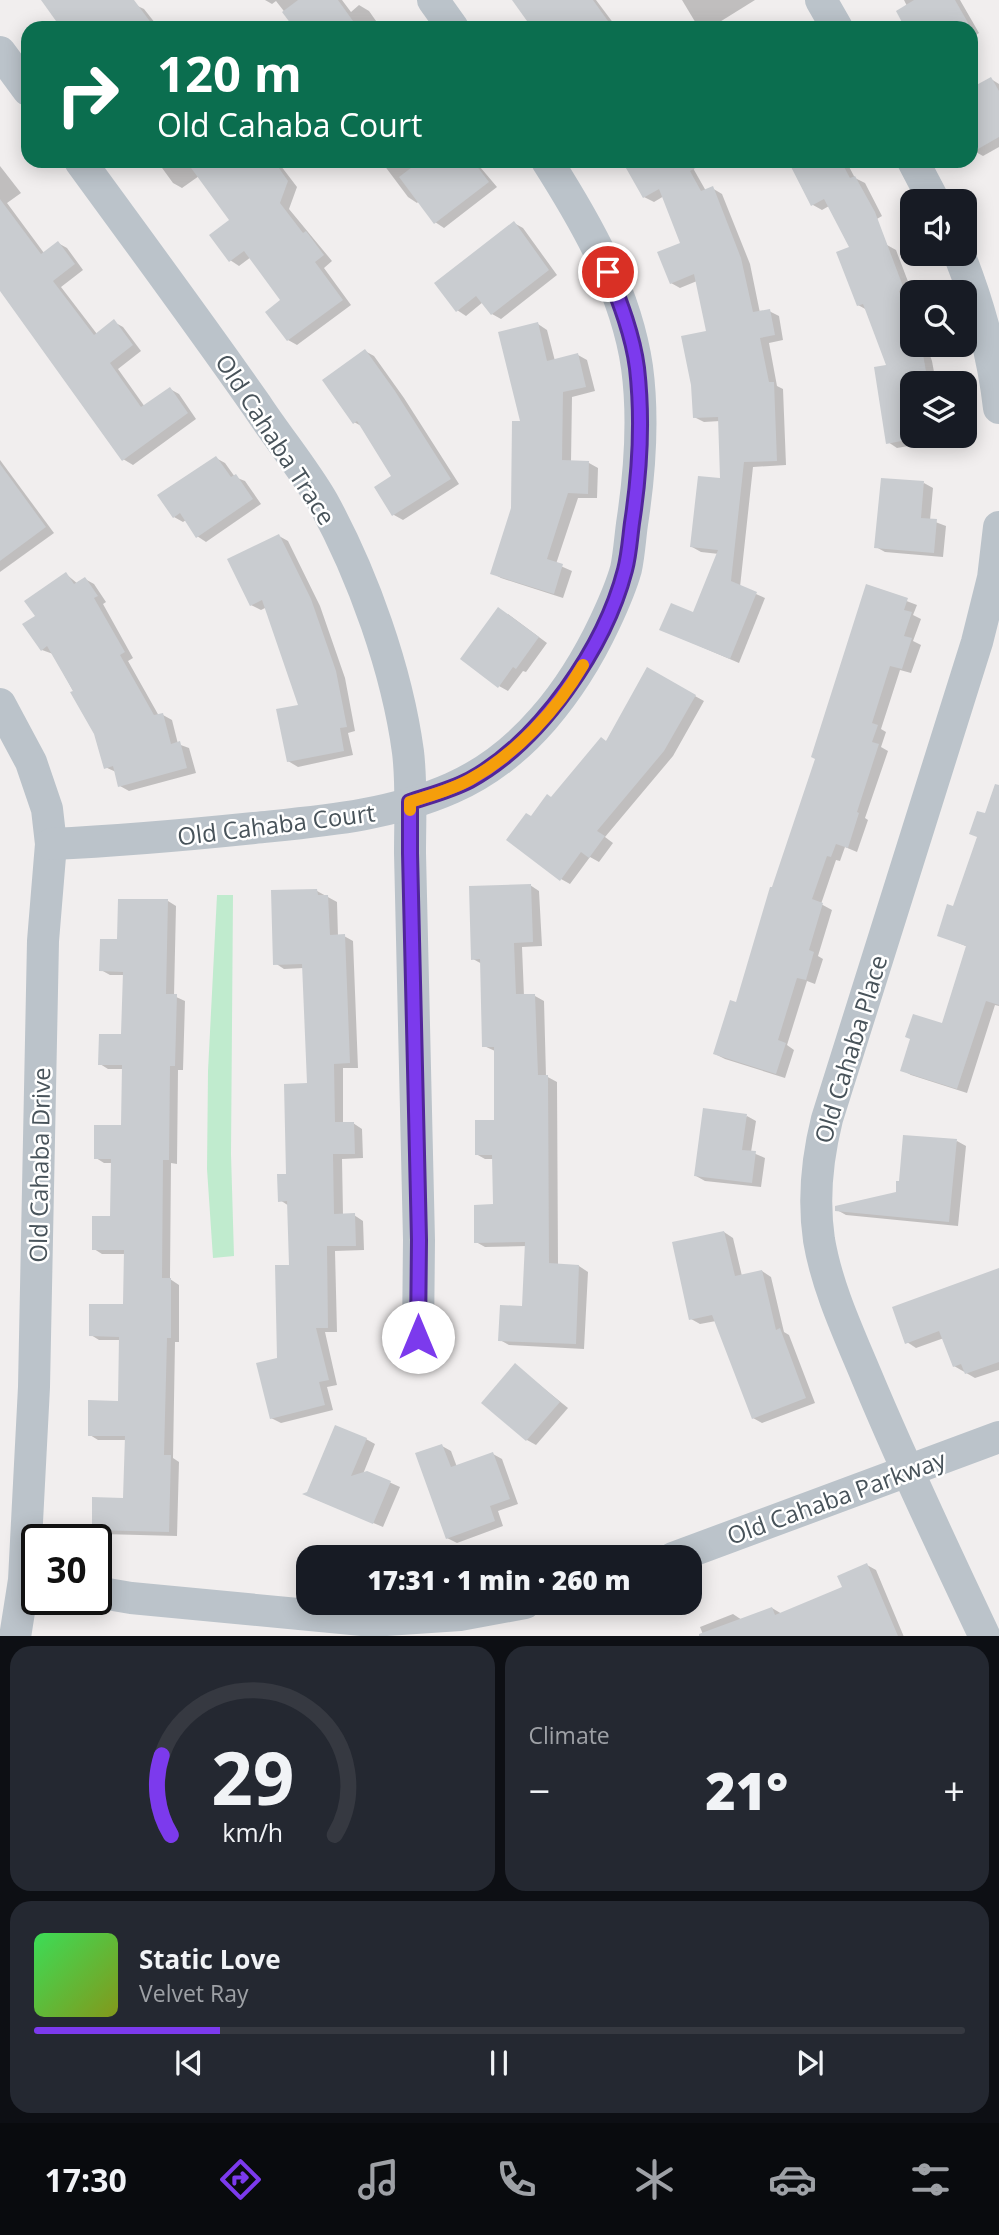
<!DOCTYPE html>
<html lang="en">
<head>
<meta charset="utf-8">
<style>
  body { margin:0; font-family:"Open Sans",sans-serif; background:#242831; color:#f1f3f6; height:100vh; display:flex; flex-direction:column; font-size:26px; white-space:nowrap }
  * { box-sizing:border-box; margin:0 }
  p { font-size:23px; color:#9ea1a6 }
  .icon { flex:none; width:38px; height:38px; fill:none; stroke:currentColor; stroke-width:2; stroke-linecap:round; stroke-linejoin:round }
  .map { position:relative; height:1636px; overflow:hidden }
  .side { display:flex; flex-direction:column; gap:10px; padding:10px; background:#0d0f14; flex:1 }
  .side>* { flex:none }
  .banner { position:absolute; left:21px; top:21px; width:957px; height:147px; border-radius:21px; box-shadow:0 4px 18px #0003; background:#0b6e4f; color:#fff; overflow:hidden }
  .tools { position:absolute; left:900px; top:189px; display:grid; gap:14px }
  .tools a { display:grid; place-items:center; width:77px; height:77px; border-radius:14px; background:#171b24; box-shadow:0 4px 18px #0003; font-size:35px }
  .speed { position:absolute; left:21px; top:1524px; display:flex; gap:14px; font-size:35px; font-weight:700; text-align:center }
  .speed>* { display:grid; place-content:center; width:91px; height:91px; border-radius:50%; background:#171b24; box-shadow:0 4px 18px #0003; line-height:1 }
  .speed .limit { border:4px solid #111; border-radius:10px; background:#fff; color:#111 }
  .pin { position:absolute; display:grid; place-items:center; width:60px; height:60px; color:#fff; margin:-30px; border:4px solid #fff; border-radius:50%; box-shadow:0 2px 7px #0007 }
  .me { position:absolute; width:77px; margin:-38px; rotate:0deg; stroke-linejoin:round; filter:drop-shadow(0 0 5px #0008) }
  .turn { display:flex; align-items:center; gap:24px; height:147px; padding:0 21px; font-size:32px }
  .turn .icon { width:91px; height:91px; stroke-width:2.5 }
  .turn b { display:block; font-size:49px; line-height:60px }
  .big { font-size:52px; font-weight:800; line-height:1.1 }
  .side .card { flex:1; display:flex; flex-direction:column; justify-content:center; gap:10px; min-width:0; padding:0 24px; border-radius:21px; background:#242831 }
  .side .dial { align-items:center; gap:0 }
  .dial svg { height:182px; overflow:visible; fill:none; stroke:#363941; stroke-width:7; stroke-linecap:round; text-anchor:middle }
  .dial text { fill:#f1f3f6; stroke:none }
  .song { display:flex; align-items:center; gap:21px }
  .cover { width:84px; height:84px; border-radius:10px; background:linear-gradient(135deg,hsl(130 70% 55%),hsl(70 70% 35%)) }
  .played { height:7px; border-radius:4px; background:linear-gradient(90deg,#7c3aed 20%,#363941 20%) }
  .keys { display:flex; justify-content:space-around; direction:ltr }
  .heat { display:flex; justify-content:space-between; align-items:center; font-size:38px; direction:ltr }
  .side .tiles { flex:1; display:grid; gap:10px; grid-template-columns:1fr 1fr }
  .card:last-child { grid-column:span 2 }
  .trip { position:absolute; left:296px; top:1545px; width:406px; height:70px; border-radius:21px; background:#171b24; box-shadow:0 4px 18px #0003; font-weight:800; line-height:70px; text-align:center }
  .dock { display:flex; height:112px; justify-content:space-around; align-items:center; background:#090b0e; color:#9ea1a6 }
  .dock .icon { width:49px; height:49px }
  .dock .selected { color:#7c3aed }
  .dock b { font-size:32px; color:#f1f3f6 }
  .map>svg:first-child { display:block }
  .green { fill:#c0ebce }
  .shadow { fill:#0003 }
  .building { fill:#c9ccd0 }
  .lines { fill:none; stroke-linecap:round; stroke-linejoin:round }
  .minor { stroke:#bbc3ca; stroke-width:32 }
  .route-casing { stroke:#51269a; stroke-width:18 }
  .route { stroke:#7c3aed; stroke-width:12 }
  .slow { stroke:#f59e0b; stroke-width:12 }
  .labels { text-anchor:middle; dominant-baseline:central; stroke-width:5; stroke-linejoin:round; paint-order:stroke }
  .street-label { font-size:24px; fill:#48535a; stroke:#fff }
</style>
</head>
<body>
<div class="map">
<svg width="999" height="1637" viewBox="0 0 999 1637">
  <rect width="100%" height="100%" fill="#f1eeee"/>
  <path class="green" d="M 217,895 L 233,895 L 231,1154 L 234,1256 L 213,1258 L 207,1169 L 208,1071 Z"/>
  <g class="shadow">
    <path d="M 44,0 L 125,0 L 144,9 L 159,28 L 98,28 Z"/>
    <path d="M 265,0 L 342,0 L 351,12 L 359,5 L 369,11 L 381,28 L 297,28 L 276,1 L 272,4 Z"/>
    <path d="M 527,0 L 596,0 L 617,28 L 535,28 Z"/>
    <path d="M 682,0 L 755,0 L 710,28 L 697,25 Z"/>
    <path d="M 904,0 L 960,0 L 979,33 L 971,38 L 971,28 L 907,28 L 907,6 Z"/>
    <path d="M 991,79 L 999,84 L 999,147 L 983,156 L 974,151 Z"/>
    <path d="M 157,161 L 272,161 L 281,166 L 297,187 L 289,209 L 332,261 L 324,268 L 351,305 L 297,345 L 288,340 L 283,301 L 251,257 L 239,266 L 230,260 L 232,221 L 199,176 L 182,188 L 173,183 Z"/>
    <path d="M 381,161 L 475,161 L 497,187 L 444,228 L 435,222 L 419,201 L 417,203 L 408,197 Z"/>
    <path d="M 624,161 L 689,161 L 706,191 L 712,188 L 722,194 L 750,264 L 760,313 L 769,311 L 779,316 L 783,340 L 769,343 L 777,386 L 783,389 L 786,465 L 753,467 L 740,587 L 765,598 L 739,663 L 662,630 L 694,614 L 719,554 L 701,552 L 692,547 L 722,480 L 720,421 L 704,422 L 694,417 L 708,332 L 697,281 L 680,288 L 671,283 L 683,244 L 664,196 L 654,202 L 644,197 Z"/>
    <path d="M 789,161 L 846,161 L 855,178 L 865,183 L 882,216 L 851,234 L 829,206 L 822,210 L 813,205 Z"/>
    <path d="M 0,166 L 21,193 L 7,203 L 44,253 L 58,243 L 67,248 L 83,270 L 61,287 L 97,334 L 114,322 L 123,327 L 141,351 L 118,369 L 145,407 L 170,389 L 179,394 L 196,419 L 133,465 L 123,459 L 0,289 Z"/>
    <path d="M 514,223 L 523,228 L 557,275 L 501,319 L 492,314 L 483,302 L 466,316 L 457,310 Z"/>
    <path d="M 887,245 L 896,250 L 912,292 L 907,296 L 908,299 L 905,300 L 912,318 L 912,345 L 926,345 L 932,361 L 936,383 L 912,383 L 912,436 L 949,436 L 949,439 L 897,448 L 888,442 L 888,367 L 867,310 L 858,305 Z"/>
    <path d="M 538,324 L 547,330 L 555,361 L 578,355 L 587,360 L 595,391 L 572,397 L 571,462 L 589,463 L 598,468 L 597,498 L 578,498 L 556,564 L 572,571 L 563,598 L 501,578 L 492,573 L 512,508 L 522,422 Z"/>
    <path d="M 365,351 L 374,356 L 404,398 L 459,484 L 403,520 L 394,515 L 376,488 L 394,477 L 363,427 L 354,422 Z"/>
    <path d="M 216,458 L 225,463 L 235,477 L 245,481 L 261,504 L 206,542 L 197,536 L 186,520 L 183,522 L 174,517 Z"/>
    <path d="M 0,460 L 54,533 L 0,572 Z"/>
    <path d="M 924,483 L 933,488 L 930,520 L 946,526 L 943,557 L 885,552 L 876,547 Z"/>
    <path d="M 279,536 L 288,541 L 320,606 L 345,678 L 355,731 L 348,733 L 353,755 L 298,767 L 288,761 L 300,706 L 267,607 L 261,610 L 251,605 Z"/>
    <path d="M 66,574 L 78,584 L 85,579 L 94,584 L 106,602 L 103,604 L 133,658 L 128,661 L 159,716 L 163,715 L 172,720 L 178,744 L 189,748 L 196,773 L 129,791 L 120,786 L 116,772 L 105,767 L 96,733 L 53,654 L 42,650 L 37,616 Z"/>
    <path d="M 867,586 L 917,605 L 913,615 L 921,619 L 913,641 L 921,645 L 911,673 L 900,670 L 881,729 L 886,732 L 881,747 L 888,751 L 865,818 L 868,820 L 857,852 L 845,847 L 840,861 L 836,860 L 821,904 L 832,910 L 818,956 L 823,959 L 815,984 L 807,981 L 787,1045 L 794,1050 L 785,1078 L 725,1059 L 715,1054 L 737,1004 L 817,759 Z"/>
    <path d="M 508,614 L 547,643 L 526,672 L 523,671 L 508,691 L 499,686 Z"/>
    <path d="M 648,670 L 704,701 L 673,756 L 605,837 L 613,843 L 599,862 L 590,857 L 570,884 L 561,879 L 532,818 L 606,742 Z"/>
    <path d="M 999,820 L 999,1006 L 995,1005 L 967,1093 L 911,1075 L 902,1070 L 943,1025 L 968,947 L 939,935 Z"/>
    <path d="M 530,885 L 539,891 L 542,946 L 522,947 L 524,996 L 535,996 L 544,1001 L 546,1076 L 557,1082 L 558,1265 L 579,1266 L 588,1272 L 584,1349 L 509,1345 L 500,1340 L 524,1307 L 527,1246 L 485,1247 L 476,1242 L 495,1206 L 494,1159 L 485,1159 L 476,1154 L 496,1122 L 495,1051 L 484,1046 L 482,964 L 473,959 Z"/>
    <path d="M 317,891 L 337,902 L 338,936 L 344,936 L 353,941 L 358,1068 L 343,1068 L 343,1124 L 353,1123 L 362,1129 L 363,1158 L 342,1159 L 343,1215 L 354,1215 L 363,1221 L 364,1250 L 335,1251 L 337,1332 L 325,1332 L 337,1385 L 327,1387 L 333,1410 L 281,1423 L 271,1418 L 291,1267 L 289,1206 L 280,1200 L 309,1085 L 304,968 L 284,969 L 275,963 Z"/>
    <path d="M 168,901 L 176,906 L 174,996 L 185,1001 L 183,1070 L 178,1070 L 177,1164 L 171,1163 L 170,1279 L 179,1285 L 179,1342 L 175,1342 L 173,1458 L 179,1462 L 177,1536 L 102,1534 L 94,1529 L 125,1500 L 126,1440 L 98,1440 L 90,1435 L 120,1403 L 121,1340 L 99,1340 L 91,1335 L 125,1306 L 126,1254 L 102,1254 L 94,1249 L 112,1217 L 113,1163 L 104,1163 L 96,1158 L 123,1127 L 124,1069 L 108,1069 L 100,1064 L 123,1036 L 125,975 L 110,975 L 101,970 L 118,941 Z"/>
    <path d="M 747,1116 L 756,1121 L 751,1152 L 765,1158 L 761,1187 L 705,1181 L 696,1176 Z"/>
    <path d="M 957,1141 L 966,1146 L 958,1226 L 846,1215 L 837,1210 L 898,1193 Z"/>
    <path d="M 724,1232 L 733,1238 L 742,1276 L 762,1271 L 771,1277 L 784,1332 L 789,1335 L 815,1403 L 762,1423 L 753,1418 L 716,1321 L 700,1324 L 691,1319 Z"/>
    <path d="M 999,1306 L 999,1370 L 975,1378 L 954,1366 L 944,1338 L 916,1348 L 907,1342 Z"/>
    <path d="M 515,1365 L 568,1408 L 536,1445 L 527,1440 Z"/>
    <path d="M 366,1439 L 375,1444 L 363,1474 L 367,1472 L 400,1487 L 383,1527 L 313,1498 Z"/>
    <path d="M 442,1446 L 451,1451 L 457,1467 L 493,1454 L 502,1459 L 518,1504 L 498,1511 L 503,1526 L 457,1543 L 447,1538 Z"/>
    <path d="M 867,1565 L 876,1570 L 904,1637 L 704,1637 L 700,1627 L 733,1614 L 742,1620 L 772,1608 L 782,1614 L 844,1587 Z"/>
  </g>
  <g class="building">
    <path d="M 41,0 L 134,0 L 155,28 L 61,28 Z"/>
    <path d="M 298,0 L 338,0 L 358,28 L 294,28 L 282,12 Z"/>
    <path d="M 512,0 L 593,0 L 613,28 L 532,28 Z"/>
    <path d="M 914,0 L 955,0 L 971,28 L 905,28 L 896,11 Z"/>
    <path d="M 991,77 L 999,91 L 999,137 L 971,153 L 971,88 Z"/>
    <path d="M 186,161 L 274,161 L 288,181 L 280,203 L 303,233 L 306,231 L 324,255 L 315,262 L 343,300 L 287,341 L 265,312 L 280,300 L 244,251 L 229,262 L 209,235 L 229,220 Z"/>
    <path d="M 420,161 L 473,161 L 489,182 L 434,224 L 399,177 Z"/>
    <path d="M 622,161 L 708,161 L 690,171 L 701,191 L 713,186 L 741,258 L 753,312 L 770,309 L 775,335 L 760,338 L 769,382 L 774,382 L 777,461 L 744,462 L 731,581 L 757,592 L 730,659 L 659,630 L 671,603 L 693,612 L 718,550 L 690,547 L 698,476 L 720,478 L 718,417 L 693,418 L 691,385 L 681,336 L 706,331 L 694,274 L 670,284 L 657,252 L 680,243 L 659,189 L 643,198 Z"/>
    <path d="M 788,161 L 841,161 L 850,178 L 855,176 L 875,212 L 904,289 L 899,291 L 912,324 L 912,345 L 920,345 L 923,354 L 928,383 L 912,383 L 912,439 L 886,444 L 874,367 L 886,365 L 863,304 L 857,306 L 836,252 L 849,247 L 824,199 L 811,206 Z"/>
    <path d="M 0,199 L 41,254 L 58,241 L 75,264 L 53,281 L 94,335 L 114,319 L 133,345 L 110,363 L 141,407 L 170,387 L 188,413 L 122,461 L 0,291 Z"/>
    <path d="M 514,221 L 549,270 L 491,315 L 476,296 L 456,312 L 434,283 Z"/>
    <path d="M 538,322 L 547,361 L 578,353 L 586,387 L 563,392 L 562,460 L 589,461 L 588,494 L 568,493 L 547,559 L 563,564 L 554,594 L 490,574 L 511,508 L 512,421 L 520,421 L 498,332 Z"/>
    <path d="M 365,349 L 395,391 L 451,479 L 392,516 L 374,487 L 391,476 L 357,421 L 353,424 L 322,380 Z"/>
    <path d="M 216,456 L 231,477 L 236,474 L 253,499 L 196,538 L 180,513 L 173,518 L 157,495 Z"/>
    <path d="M 0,464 L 46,527 L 0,561 Z"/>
    <path d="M 881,478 L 924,481 L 921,518 L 937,519 L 934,553 L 874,548 Z"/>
    <path d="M 279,534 L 311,599 L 336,671 L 347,727 L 340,728 L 344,751 L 287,762 L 276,709 L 298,705 L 262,600 L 250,606 L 227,559 Z"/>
    <path d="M 66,572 L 74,584 L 85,577 L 98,596 L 94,598 L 125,652 L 120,655 L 154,715 L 163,713 L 171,744 L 180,741 L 187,768 L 118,787 L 113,766 L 104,769 L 94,734 L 70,692 L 73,691 L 47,646 L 41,651 L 22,624 L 35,616 L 24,601 Z"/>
    <path d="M 866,584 L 908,598 L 904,610 L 912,612 L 904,636 L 912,638 L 902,669 L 890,666 L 872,723 L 878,725 L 872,742 L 879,744 L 857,812 L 859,813 L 848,848 L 836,844 L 831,857 L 827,856 L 812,899 L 823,903 L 809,950 L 814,952 L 806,980 L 797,978 L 778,1040 L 786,1043 L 776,1074 L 713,1054 L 730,1000 L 736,1002 L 770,887 L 772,887 L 815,759 L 811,757 Z"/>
    <path d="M 498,607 L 539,637 L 516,669 L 513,667 L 498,688 L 460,659 Z"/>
    <path d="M 647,667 L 696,695 L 664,751 L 597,831 L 605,836 L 589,858 L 581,852 L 560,881 L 506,840 L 526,813 L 531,816 L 547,794 L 551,797 L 601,737 L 606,741 Z"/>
    <path d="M 995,784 L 999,785 L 999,1005 L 986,1001 L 957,1089 L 900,1071 L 910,1039 L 905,1037 L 913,1014 L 942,1023 L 966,946 L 937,936 L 947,904 L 953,906 L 977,837 L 969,834 L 977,811 L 985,813 Z"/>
    <path d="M 531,884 L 533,942 L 514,943 L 516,994 L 535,994 L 538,1075 L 548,1075 L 549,1263 L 579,1265 L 576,1344 L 498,1341 L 500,1305 L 522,1306 L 525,1242 L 474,1243 L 474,1205 L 493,1204 L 492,1155 L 475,1155 L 475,1120 L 494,1120 L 494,1047 L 482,1047 L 480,959 L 471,960 L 469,886 Z"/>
    <path d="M 317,889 L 318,895 L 328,895 L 330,935 L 345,934 L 350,1063 L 334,1064 L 335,1122 L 354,1122 L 355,1154 L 333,1154 L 334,1214 L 355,1213 L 356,1246 L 327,1246 L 328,1328 L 316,1328 L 329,1380 L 319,1382 L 325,1405 L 270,1419 L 256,1363 L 277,1358 L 275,1265 L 289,1265 L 287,1201 L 278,1202 L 277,1174 L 286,1174 L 284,1084 L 307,1083 L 302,964 L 273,965 L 271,890 Z"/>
    <path d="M 118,899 L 168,899 L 166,994 L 177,994 L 175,1066 L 170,1066 L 169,1160 L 163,1160 L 162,1278 L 171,1278 L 171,1338 L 167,1338 L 164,1455 L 171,1455 L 169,1532 L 92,1530 L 92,1497 L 123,1498 L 125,1436 L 88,1436 L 88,1400 L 118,1401 L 119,1337 L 89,1336 L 89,1304 L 123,1304 L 124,1250 L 92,1250 L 92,1216 L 110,1216 L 111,1159 L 94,1159 L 94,1125 L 121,1125 L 122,1065 L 98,1065 L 99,1034 L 121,1034 L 123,972 L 99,971 L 100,939 L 117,939 Z"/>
    <path d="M 703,1108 L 747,1114 L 742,1150 L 756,1151 L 752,1183 L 694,1176 Z"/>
    <path d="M 903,1135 L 957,1139 L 949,1222 L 835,1211 L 835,1206 L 896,1192 L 896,1181 L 899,1181 Z"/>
    <path d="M 724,1231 L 735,1276 L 762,1270 L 776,1330 L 780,1328 L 806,1398 L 752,1419 L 712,1315 L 689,1320 L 672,1242 Z"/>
    <path d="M 999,1268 L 999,1362 L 965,1374 L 961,1364 L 953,1367 L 939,1331 L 905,1344 L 892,1307 Z"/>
    <path d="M 515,1363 L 560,1402 L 526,1441 L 481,1403 Z"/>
    <path d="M 335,1425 L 367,1438 L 351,1476 L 367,1471 L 391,1481 L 373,1524 L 302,1494 L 307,1492 Z"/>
    <path d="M 442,1444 L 451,1467 L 493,1452 L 510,1499 L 490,1506 L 495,1521 L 446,1539 L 415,1453 Z"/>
    <path d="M 867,1563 L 898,1636 L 699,1636 L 699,1634 L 772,1607 L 775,1615 L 842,1587 L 837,1576 Z"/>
  </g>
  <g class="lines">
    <g class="minor">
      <path d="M 433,0 L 453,28"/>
      <path d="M 821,0 L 837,28"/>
      <path d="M 0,52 L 28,90"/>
      <path d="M 80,161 C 139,242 199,323 257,406 C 278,438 304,469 323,502 C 363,575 397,670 408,752 C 412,785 410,820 410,853 L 419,1240 L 418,1337"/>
      <path d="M 913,161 L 934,201"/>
      <path d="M 959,254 C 979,304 993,354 999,408"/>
      <path d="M 0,704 L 31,762 L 47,809 L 51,844 L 43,941 L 34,1387 L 24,1580 L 15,1637"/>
      <path d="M 51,844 C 119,841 186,835 254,828 C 321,821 389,816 452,788 C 523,757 573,690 605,622 C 613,605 621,587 626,569 C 629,555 630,539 632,524 C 640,472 644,419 637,367 C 626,292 587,224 547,161"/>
      <path d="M 673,1558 L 999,1437"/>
      <path d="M 96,1592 L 131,1598 L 372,1621 L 460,1615 L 525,1603"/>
      <path d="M 985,1637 C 944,1550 903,1464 866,1375 C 848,1332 827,1287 819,1240 C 813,1199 817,1159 827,1119 L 977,642 L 993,578 L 999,527"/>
    </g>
  </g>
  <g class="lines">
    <g class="route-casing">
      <path id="route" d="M 418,1337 L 419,1240 L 410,853 L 410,802 C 431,795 451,790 470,780 C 541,741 605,647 625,570 C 629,555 630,538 632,523 C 640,471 643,421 637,368 C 633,336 620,302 608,272"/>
    </g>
    <use href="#route" class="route"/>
    <path class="slow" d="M 410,810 L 410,802 C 431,795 452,790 471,779 C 516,754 557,710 583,665"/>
  </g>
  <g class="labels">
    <g class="street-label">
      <text transform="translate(276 439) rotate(57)">Old Cahaba Trace</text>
      <text transform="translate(276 824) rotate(-7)">Old Cahaba Court</text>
      <text transform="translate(850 1049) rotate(-73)">Old Cahaba Place</text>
      <text transform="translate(39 1165) rotate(-89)">Old Cahaba Drive</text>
      <text transform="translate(836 1497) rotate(-20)">Old Cahaba Parkway</text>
    </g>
  </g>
</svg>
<div class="tools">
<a><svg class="icon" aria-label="sound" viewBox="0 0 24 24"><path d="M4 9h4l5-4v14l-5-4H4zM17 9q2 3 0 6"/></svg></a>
<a><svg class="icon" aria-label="search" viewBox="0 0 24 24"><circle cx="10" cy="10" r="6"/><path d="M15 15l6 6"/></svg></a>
<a><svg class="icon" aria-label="layers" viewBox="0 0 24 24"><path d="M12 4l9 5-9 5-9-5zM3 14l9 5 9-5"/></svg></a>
</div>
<div class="speed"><div class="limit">30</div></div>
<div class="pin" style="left:608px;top:272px;background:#d93025"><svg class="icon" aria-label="arrive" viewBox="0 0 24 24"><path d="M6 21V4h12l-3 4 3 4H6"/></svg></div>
<svg class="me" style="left:418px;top:1337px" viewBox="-20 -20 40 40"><circle r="19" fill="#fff"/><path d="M0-13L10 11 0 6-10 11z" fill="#7c3aed"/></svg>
<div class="trip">17:31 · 1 min · 260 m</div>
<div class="banner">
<div class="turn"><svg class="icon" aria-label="right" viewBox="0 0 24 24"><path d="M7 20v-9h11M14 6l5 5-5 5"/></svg><div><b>120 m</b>Old Cahaba Court</div></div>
</div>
</div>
<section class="side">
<div class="tiles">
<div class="card dial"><svg viewBox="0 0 100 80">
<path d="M14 69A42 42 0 1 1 86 69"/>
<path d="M14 69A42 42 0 0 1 10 34" stroke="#7c3aed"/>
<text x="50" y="56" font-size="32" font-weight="700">29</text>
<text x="50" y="72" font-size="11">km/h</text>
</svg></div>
<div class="card"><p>Climate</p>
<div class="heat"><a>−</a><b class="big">21°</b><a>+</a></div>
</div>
<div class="card">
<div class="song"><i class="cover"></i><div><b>Static Love</b><p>Velvet Ray</p></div></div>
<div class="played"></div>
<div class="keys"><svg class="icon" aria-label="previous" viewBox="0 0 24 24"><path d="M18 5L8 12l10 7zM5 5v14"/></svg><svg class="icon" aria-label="pause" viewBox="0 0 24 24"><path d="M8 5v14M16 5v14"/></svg><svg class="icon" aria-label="next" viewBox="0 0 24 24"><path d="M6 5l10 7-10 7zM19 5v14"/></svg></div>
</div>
</div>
</section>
<nav class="dock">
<b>17:30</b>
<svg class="icon selected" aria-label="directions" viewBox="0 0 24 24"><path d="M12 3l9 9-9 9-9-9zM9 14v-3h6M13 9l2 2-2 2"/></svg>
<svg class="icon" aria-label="music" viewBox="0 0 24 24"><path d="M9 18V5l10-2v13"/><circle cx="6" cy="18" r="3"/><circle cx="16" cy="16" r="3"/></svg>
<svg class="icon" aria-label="phone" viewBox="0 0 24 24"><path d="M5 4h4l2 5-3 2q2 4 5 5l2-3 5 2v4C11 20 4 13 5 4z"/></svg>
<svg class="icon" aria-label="climate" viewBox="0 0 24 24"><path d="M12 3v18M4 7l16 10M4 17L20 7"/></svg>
<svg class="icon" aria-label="car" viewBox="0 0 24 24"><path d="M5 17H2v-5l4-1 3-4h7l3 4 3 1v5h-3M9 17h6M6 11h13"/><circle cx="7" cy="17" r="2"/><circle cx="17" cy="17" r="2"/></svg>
<svg class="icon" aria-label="filters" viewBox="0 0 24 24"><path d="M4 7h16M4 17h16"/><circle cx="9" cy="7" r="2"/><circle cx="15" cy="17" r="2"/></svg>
</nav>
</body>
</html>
